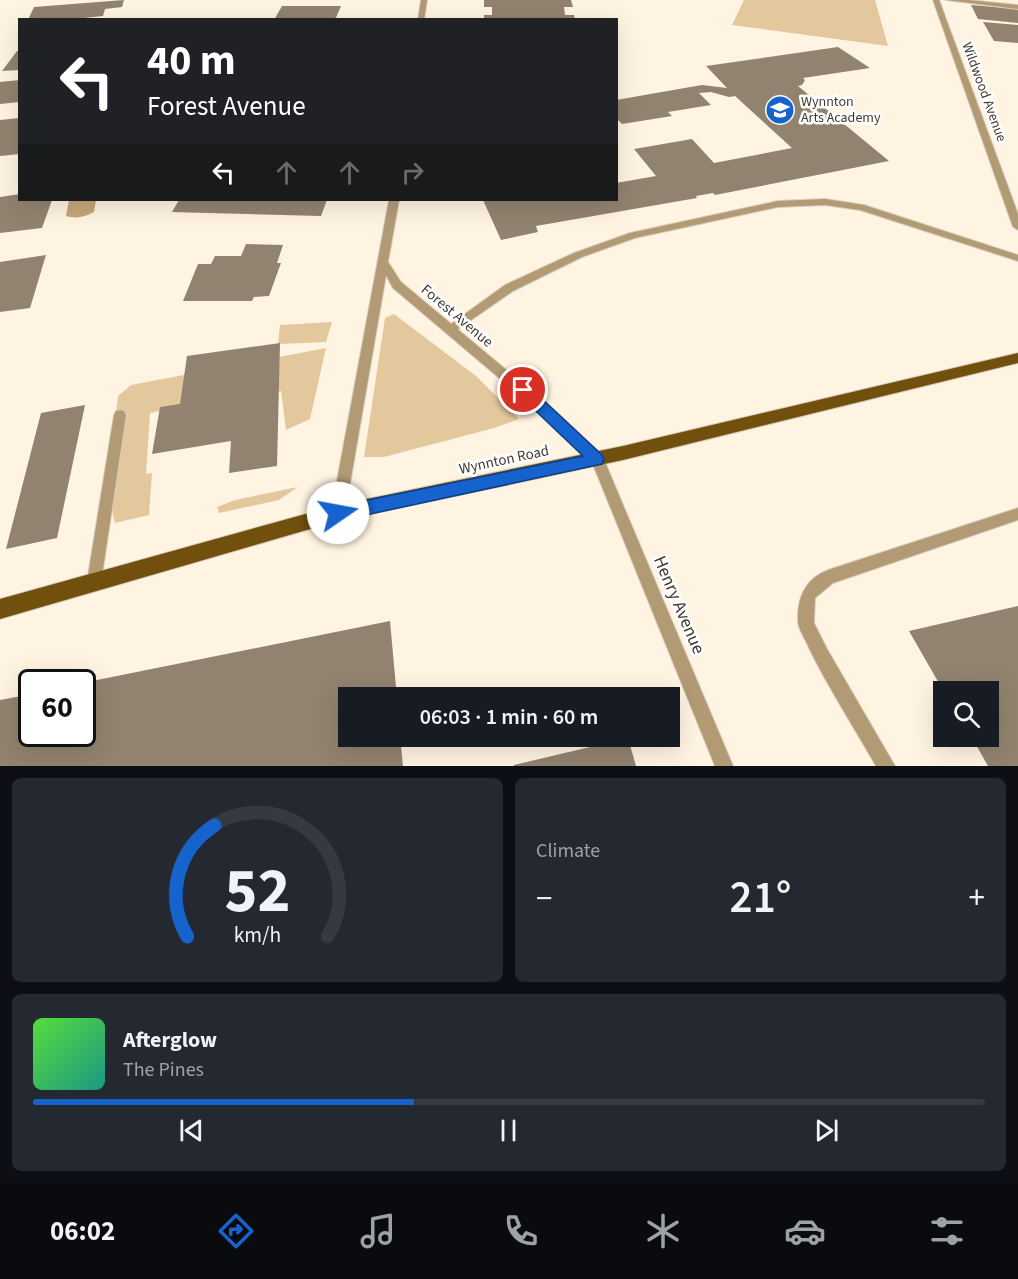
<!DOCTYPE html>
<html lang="en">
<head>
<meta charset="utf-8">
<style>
  body { margin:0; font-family:"Source Sans 3",sans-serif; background:#242831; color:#f1f3f6; height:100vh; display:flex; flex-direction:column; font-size:22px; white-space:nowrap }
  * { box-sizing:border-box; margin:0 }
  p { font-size:20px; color:#9ea1a6 }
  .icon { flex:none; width:33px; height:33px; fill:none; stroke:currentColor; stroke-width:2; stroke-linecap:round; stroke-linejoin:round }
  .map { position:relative; height:766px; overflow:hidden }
  .drawer { display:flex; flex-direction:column; gap:12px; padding:12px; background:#0d0f14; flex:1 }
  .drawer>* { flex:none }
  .hud { position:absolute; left:18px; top:18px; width:600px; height:183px; border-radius:0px; box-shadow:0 6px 24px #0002; background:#202124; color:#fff; overflow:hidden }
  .controls { position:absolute; left:933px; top:681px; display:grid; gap:12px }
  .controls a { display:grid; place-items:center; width:66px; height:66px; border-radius:0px; background:#171b24; box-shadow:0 6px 24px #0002; font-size:30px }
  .speed { position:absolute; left:18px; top:669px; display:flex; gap:12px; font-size:30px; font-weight:700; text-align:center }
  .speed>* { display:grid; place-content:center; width:78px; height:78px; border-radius:50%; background:#171b24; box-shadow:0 6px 24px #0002; line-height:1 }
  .speed .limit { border:3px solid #111; border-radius:9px; background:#fff; color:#111 }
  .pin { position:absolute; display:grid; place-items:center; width:51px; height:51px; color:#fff; margin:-26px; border:3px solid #fff; border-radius:50%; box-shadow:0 2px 6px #0007 }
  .me { position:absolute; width:66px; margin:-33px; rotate:78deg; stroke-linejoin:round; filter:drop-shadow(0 0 4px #0008) }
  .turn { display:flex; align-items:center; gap:21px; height:126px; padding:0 30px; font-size:27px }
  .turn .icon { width:78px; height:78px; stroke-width:2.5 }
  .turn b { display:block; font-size:42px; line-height:51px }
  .lanes { display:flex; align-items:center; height:57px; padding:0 30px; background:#0003; justify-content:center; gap:30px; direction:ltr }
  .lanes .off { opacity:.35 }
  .big { font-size:45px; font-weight:600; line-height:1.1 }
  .drawer .card { flex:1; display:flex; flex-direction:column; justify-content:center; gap:9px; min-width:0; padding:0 21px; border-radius:9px; background:#242831 }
  .drawer .dial { align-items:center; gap:0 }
  .dial svg { height:156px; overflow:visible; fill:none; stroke:#363941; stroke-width:7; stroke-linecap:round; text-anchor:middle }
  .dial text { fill:#f1f3f6; stroke:none }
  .song { display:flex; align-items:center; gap:18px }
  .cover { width:72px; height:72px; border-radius:9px; background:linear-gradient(135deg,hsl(110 70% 55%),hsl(170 70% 35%)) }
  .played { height:6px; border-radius:3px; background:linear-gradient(90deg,#1763ce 40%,#363941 40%) }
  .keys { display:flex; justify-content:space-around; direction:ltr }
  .heat { display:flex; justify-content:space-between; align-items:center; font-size:33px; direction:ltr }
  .drawer .tiles { flex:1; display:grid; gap:12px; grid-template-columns:1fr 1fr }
  .card:last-child { grid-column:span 2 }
  .trip { position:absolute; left:338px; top:687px; width:342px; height:60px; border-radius:0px; background:#171b24; box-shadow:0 6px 24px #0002; font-weight:600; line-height:60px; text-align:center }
  .tabs { display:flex; height:96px; justify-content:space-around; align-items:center; background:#090b0e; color:#9ea1a6 }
  .tabs .icon { width:42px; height:42px }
  .tabs .on { color:#1763ce }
  .tabs b { font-size:27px; color:#f1f3f6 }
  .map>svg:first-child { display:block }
  .green { fill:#e4c89d }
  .water { fill:#c5a779 }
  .building { fill:#91836f }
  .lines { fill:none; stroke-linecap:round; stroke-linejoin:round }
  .lane-casing { stroke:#d9cebe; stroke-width:2 }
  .street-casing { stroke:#d9cebe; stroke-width:2 }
  .primary-casing { stroke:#d9cebe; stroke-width:2 }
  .lane { fill:#b29a74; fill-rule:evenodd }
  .street { fill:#b29a74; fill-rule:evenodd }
  .primary { fill:#71500e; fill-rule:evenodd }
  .route { fill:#1763ce; stroke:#0f4086; stroke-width:1.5 }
  .labels { text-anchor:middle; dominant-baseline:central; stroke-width:5; stroke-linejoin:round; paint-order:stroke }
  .far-street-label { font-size:14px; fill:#403a31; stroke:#fff }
  .far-poi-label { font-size:14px; fill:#403a31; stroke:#fff; text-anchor:start }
  .street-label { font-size:15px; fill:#403a31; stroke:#fff }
  .near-street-label { font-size:18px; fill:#403a31; stroke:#fff }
</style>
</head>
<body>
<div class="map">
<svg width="1018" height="766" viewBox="0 0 1018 766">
  <rect width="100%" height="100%" fill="#fff3e1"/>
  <g class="green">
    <path d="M 744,0 L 875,0 L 888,46 L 732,25 Z"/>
    <path d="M 394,314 L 476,376 L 519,419 L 494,428 L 384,457 L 364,457 L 385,318 Z"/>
    <path d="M 332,322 L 326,342 L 278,344 L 280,325 Z"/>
    <path d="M 326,348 L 310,419 L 286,430 L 281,391 L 235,402 L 234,393 L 150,413 L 146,474 L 152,473 L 149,515 L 115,523 L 107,491 L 118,396 L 131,385 Z"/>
    <path d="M 298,487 L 279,500 L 219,513 L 217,507 L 235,500 Z"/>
  </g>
  <path class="water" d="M 69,200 L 96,200 L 94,212 C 85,217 76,219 66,216 Z"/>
  <g class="building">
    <path d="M 124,0 L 122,7 L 105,9 L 103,16 L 65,20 L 28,20 L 34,7 Z"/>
    <path d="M 484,0 L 571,0 L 573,7 L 564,7 L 565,15 L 574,15 L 575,20 L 484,20 L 484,15 L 492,15 L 492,7 L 484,7 Z"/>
    <path d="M 971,5 L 1018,9 L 1018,23 L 978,19 Z"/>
    <path d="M 282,6 L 341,6 L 335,20 L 274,20 Z"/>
    <path d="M 983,22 L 1018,25 L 1018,43 L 994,41 Z"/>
    <path d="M 838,47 L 870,68 L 803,78 L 805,80 L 802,85 L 798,86 L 889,161 L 715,195 L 713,193 L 696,196 L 697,198 L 536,226 L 538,232 L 501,240 L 483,200 L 616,200 L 616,183 L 656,176 L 634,149 L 692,139 L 714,163 L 792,148 L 735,96 L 729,97 L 711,92 L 699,93 L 711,105 L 668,112 L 672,116 L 622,124 L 616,118 L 616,100 L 702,85 L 727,88 L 706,66 Z"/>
    <path d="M 17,51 L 20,51 L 20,70 L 2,71 Z"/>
    <path d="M 20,80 L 20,102 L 0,104 L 0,82 Z"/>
    <path d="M 20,118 L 20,154 L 0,156 L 0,120 Z"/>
    <path d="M 20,194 L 20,200 L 52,200 L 42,228 L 0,233 L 0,197 Z"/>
    <path d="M 179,200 L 327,200 L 321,216 L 172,212 Z"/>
    <path d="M 246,244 L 283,245 L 277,263 L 281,263 L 269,296 L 254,297 L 252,301 L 183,301 L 198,264 L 211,264 L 215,256 L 241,256 Z"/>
    <path d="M 46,255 L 30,308 L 0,312 L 0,262 Z"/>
    <path d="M 280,343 L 277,466 L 229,473 L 231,441 L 152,454 L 160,407 L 180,404 L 187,356 Z"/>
    <path d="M 85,405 L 57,538 L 6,549 L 41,413 Z"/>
    <path d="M 1018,606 L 1018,766 L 988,766 L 971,736 L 988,736 L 988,692 L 944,692 L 909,631 Z"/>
    <path d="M 390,621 L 397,698 L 348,698 L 348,736 L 400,736 L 403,766 L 0,766 L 0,700 L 32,694 L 32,734 L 82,734 L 82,683 Z"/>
    <path d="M 628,738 L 636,766 L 514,766 L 514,765 Z"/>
  </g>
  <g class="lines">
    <g class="lane-casing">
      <g id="lane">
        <path d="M 946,0 L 968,0 L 1018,5 L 1018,9 Z"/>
        <path d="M 825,199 L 864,205 L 1018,255 L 1018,261 L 860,210 L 825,205 L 778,207 L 635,238 L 582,257 L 513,291 L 454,332 L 446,332 L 444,329 L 505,285 L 574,253 L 630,233 L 778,201 Z"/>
        <path d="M 120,410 L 124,411 L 126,415 L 101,582 L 99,587 L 94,589 L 89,587 L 87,582 L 114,415 L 116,411 Z"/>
        <path d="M 1018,508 L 1018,520 L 833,583 L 815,598 L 814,623 L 827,649 L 895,766 L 876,766 C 854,727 829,689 809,648 C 806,640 799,631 798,622 C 797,598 805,579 828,570 Z"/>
      </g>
    </g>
    <g class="street-casing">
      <g id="street">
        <path d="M 421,0 L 427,0 L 424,20 L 418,20 Z"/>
        <path d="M 933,0 L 939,0 L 1018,214 L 1018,230 L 1013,227 Z"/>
        <path d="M 389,200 L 399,200 L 388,262 L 401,282 L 552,408 L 602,455 L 733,766 L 715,766 L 592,462 L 544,416 L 393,288 L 386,275 L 345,513 L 343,517 L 338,519 L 333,517 L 331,513 Z"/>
      </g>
    </g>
    <g class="primary-casing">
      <path id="primary" d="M 1018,353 L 1018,363 L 623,460 L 338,521 L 0,619 L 0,599 L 338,505 L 623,446 Z"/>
    </g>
    <use href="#lane" class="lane"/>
    <use href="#street" class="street"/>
    <use href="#primary" class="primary"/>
  </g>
  <path class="route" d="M 523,385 L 528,386 L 602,455 L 604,459 L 602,464 L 338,521 L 332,519 L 330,513 L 332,508 L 338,506 L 583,456 L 518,394 L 516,390 Z"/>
  <defs>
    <g id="school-disc" transform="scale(1.5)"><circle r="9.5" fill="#1763ce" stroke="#fff"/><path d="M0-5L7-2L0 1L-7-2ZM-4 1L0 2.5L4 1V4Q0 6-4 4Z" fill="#fff"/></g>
  </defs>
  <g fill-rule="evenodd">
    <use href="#school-disc" x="780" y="110"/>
  </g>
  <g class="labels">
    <g class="far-street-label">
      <text transform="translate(984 92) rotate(70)">Wildwood Avenue</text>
    </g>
    <g class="far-poi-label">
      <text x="801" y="102">Wynnton<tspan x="801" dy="16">Arts Academy</tspan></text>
    </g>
    <g class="street-label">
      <text transform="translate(457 316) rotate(40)">Forest Avenue</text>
      <text transform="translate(504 460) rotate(-12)">Wynnton Road</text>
    </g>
    <g class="near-street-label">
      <text transform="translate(679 605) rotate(67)">Henry Avenue</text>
    </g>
  </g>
</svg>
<div class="controls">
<a><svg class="icon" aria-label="search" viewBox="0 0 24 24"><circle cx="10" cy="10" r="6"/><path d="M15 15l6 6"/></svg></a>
</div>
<div class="speed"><div class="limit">60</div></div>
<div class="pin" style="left:523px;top:390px;background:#d93025"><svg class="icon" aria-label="arrive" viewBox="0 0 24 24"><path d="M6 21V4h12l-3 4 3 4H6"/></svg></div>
<svg class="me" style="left:338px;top:513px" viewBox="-20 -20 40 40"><circle r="19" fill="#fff"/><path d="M0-13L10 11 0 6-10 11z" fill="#1763ce"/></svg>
<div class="trip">06:03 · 1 min · 60 m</div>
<div class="hud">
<div class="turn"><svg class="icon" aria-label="left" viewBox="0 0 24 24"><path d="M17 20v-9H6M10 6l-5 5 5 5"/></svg><div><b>40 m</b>Forest Avenue</div></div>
<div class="lanes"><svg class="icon" aria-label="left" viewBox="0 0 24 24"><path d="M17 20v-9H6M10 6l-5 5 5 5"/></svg><svg class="icon off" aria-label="ahead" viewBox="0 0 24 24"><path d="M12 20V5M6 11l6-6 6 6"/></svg><svg class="icon off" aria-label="ahead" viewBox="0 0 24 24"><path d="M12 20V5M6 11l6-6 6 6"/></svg><svg class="icon off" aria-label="right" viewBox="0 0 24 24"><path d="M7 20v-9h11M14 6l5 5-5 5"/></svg></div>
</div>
</div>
<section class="drawer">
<div class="tiles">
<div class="card dial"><svg viewBox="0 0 100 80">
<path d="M14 69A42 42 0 1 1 86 69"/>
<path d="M14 69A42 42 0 0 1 28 12" stroke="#1763ce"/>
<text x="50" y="56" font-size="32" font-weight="700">52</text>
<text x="50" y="72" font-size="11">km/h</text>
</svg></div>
<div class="card"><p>Climate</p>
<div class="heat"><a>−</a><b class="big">21°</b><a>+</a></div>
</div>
<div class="card">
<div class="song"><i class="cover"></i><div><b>Afterglow</b><p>The Pines</p></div></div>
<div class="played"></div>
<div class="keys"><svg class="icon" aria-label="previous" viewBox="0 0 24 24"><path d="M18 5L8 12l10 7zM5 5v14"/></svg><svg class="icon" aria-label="pause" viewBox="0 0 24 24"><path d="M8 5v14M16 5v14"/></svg><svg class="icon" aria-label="next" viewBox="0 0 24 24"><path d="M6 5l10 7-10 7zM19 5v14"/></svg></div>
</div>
</div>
</section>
<nav class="tabs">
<b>06:02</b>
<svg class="icon on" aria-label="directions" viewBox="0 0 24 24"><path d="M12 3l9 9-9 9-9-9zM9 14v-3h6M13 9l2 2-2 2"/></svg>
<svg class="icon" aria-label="music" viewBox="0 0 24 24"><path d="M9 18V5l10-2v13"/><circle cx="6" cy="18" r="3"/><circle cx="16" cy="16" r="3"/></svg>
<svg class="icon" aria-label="phone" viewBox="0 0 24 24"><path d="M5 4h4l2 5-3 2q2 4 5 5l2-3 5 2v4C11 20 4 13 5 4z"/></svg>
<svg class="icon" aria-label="climate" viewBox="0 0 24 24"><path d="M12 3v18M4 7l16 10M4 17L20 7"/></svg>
<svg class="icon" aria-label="car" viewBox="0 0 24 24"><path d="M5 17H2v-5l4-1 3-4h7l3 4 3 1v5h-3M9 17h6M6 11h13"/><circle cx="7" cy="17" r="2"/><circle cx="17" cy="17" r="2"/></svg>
<svg class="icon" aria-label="filters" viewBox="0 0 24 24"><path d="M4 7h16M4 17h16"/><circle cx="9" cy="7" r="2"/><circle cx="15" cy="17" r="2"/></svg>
</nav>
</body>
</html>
